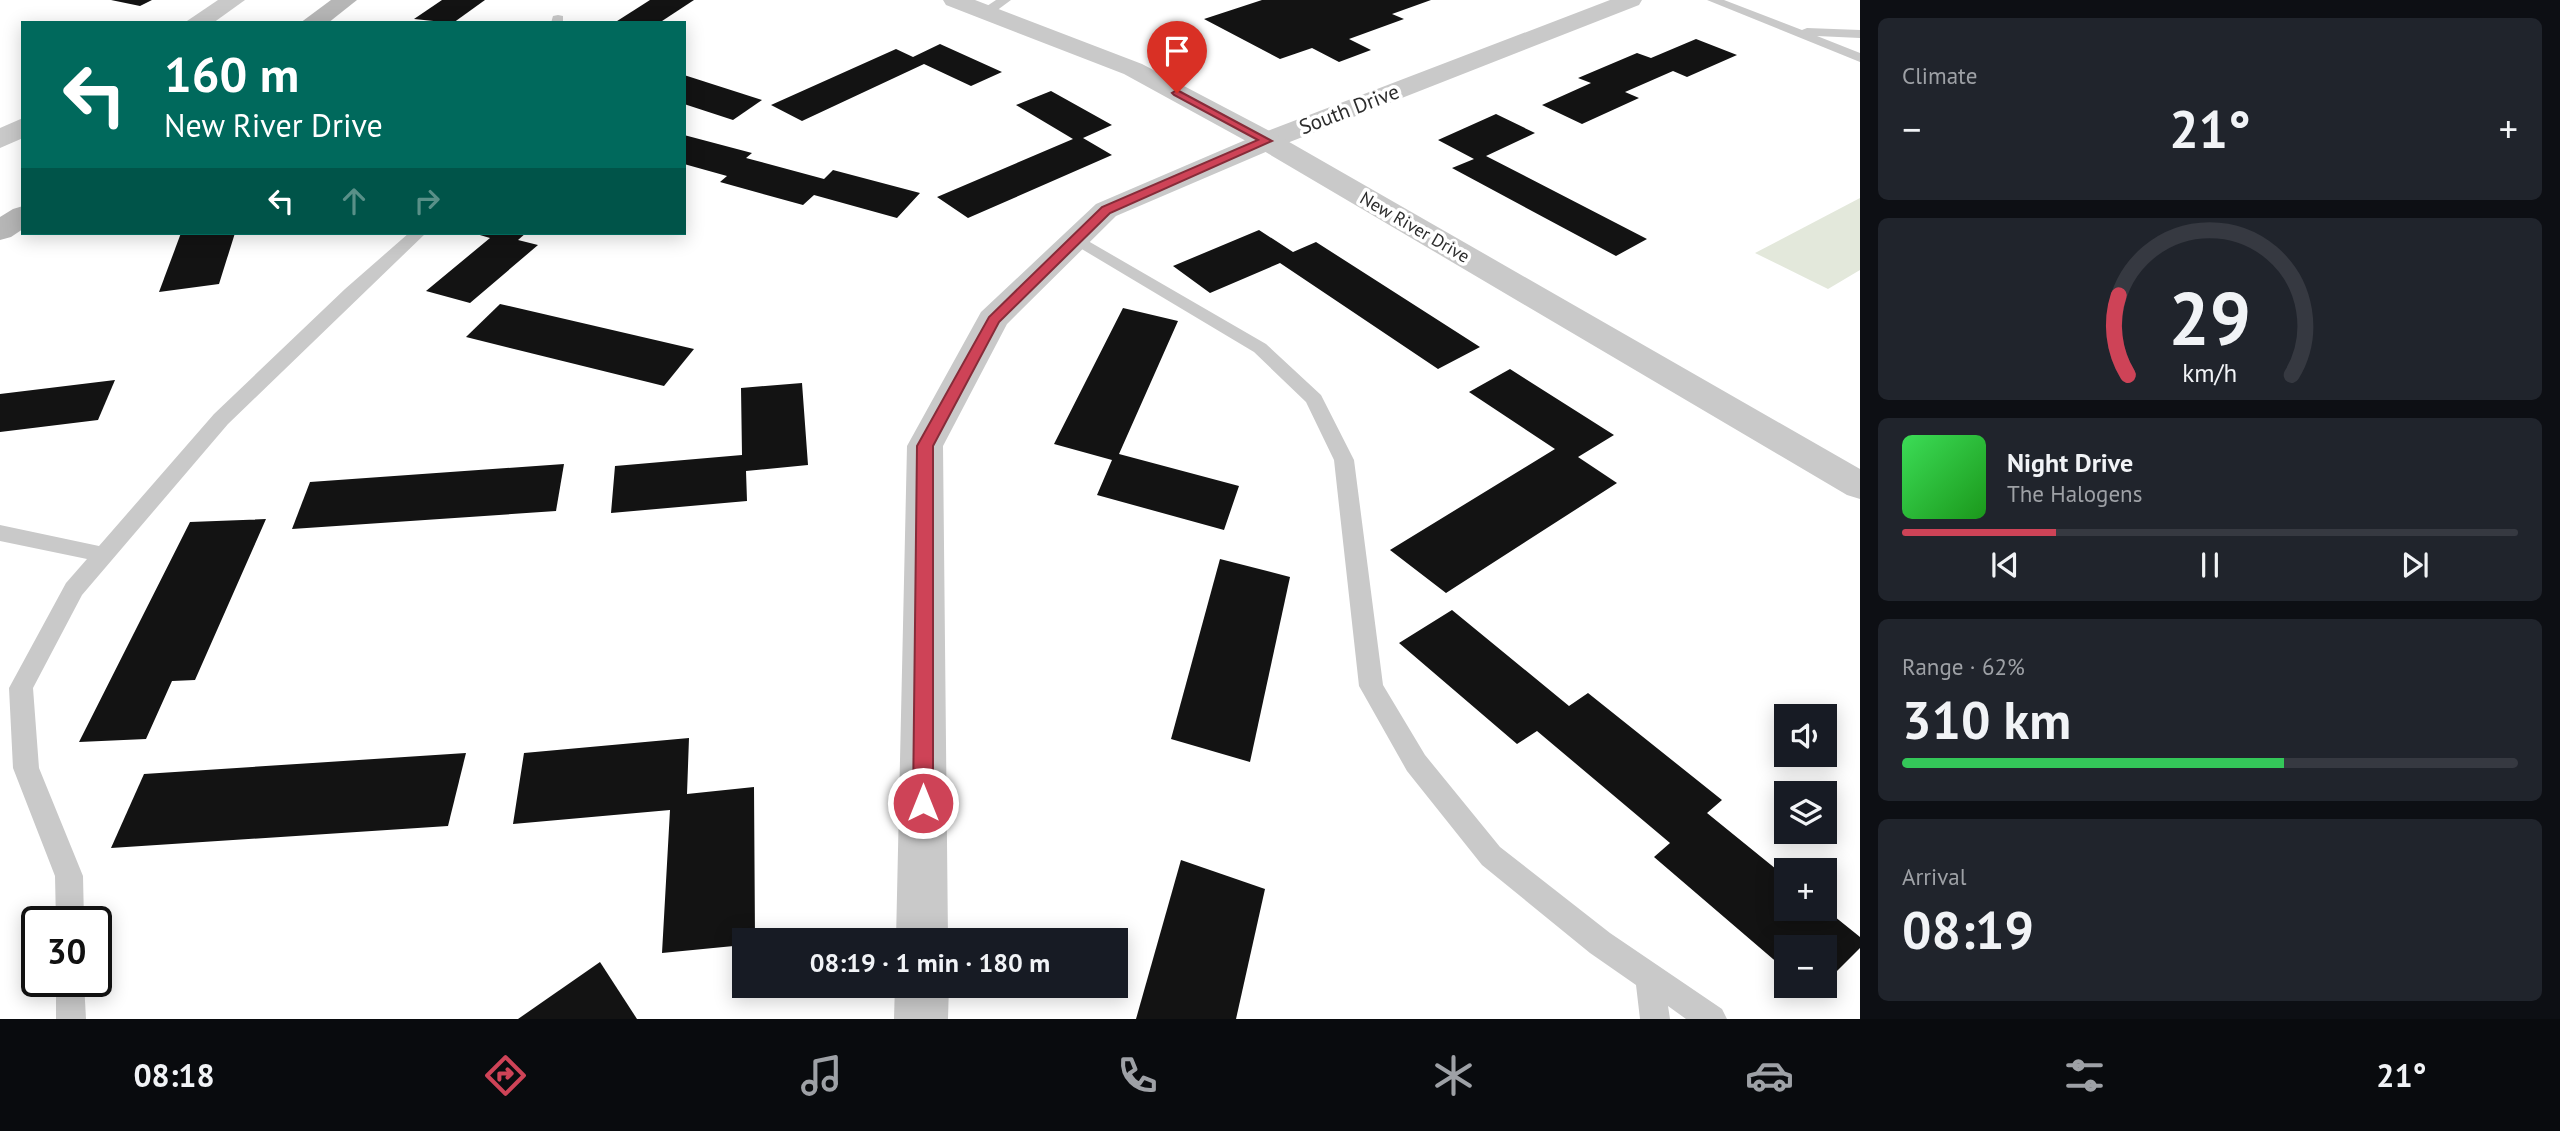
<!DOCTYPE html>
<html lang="en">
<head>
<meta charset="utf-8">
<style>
  body { margin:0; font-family:"PT Sans",sans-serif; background:#20242c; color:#f1f3f6; height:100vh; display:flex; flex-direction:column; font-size:26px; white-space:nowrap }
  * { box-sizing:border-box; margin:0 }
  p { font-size:23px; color:#9ea1a6 }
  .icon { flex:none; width:38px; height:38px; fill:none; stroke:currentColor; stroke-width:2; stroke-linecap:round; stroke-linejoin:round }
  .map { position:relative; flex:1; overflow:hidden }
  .drawer { display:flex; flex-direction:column; gap:18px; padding:18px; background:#0d0f14; width:700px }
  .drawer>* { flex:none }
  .hud { position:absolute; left:21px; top:21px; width:665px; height:214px; border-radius:0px; box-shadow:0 4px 18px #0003; background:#00695c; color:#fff; overflow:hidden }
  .buttons { position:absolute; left:1774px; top:704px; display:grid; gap:14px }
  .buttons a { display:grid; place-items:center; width:63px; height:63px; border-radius:0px; background:#171b24; box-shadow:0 4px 18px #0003; font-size:35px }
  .speed { position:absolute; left:21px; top:906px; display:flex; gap:14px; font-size:35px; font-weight:700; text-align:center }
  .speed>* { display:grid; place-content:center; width:91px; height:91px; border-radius:50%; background:#171b24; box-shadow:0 4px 18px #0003; line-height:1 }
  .speed .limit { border:4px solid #111; border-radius:10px; background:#fff; color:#111 }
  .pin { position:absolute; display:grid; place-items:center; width:60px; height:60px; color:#fff; margin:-72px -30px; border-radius:50% 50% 50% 0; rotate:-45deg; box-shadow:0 0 7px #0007 }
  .pin .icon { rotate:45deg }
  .me { position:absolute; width:77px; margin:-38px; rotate:0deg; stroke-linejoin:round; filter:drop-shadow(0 0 5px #0008) }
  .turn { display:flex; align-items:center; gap:24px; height:147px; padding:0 28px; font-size:32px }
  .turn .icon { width:91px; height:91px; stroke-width:2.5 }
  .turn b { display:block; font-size:49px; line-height:60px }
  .lanes { display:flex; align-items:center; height:66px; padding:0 28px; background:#0003; justify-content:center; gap:35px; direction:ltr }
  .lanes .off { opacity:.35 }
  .big { font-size:52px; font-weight:700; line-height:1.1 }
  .drawer .card { flex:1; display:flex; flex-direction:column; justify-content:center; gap:10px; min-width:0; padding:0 24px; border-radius:10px; background:#20242c }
  .drawer .dial { align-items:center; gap:0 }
  .dial svg { height:182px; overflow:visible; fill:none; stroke:#363941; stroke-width:7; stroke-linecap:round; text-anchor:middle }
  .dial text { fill:#f1f3f6; stroke:none }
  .song { display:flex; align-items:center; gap:21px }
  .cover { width:84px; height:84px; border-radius:10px; background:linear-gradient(135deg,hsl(130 70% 55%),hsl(120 70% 35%)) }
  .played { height:7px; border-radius:4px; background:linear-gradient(90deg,#ce4357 25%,#363941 25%) }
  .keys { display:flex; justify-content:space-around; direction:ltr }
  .heat { display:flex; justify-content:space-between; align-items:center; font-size:38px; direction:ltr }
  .charge { height:10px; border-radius:5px; background:linear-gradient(90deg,#34c759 62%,#363941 0) }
  .trip { position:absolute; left:732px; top:928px; width:396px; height:70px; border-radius:0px; background:#171b24; box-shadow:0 4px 18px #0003; font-weight:700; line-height:70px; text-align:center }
  .menu { display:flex; height:112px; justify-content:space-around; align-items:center; background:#090b0e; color:#9ea1a6 }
  .menu .icon { width:49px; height:49px }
  .menu .current { color:#ce4357 }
  .menu b { font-size:32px; color:#f1f3f6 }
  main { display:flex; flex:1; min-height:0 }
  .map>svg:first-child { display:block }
  .green { fill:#e3e8db }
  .building { fill:#131313 }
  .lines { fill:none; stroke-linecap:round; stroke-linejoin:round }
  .service { fill:#c9c9c9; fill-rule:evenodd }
  .minor { fill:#c9c9c9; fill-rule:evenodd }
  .tertiary { fill:#c9c9c9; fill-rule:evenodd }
  .secondary { fill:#b6b6b6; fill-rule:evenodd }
  .route { fill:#ce4357; stroke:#862c39; stroke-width:2 }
  .labels { text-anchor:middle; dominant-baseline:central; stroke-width:7; stroke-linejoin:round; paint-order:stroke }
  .far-street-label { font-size:18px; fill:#2c2c2c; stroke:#fff }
  .street-label { font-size:21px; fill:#2c2c2c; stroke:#fff }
</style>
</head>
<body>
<main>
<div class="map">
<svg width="1860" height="1019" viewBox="0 0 1860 1019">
  <rect width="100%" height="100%" fill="#fff"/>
  <path class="green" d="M 1860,198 L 1860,270 L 1828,289 L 1755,253 Z"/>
  <g class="building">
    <path d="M 111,0 L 152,0 L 140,6 Z"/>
    <path d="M 442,0 L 485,0 L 453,23 L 414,19 Z"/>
    <path d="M 650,0 L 694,0 L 659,23 L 614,23 Z"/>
    <path d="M 1262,0 L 1431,0 L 1392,14 L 1404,19 L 1349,39 L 1371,50 L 1339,62 L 1312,48 L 1280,59 L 1204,19 Z"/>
    <path d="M 1696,39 L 1737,55 L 1687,77 L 1673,71 L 1625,92 L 1639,98 L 1582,124 L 1542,105 L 1591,83 L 1578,78 L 1637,53 L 1651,58 Z"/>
    <path d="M 940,44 L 1002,72 L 971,86 L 924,64 L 802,121 L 771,105 L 896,49 L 913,57 Z"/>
    <path d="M 684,75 L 762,100 L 733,120 L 684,104 Z"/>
    <path d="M 1051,91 L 1112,125 L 1083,138 L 1112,155 L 968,218 L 937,197 L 1073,139 L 1016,105 Z"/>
    <path d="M 1496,114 L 1535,133 L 1486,156 L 1647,239 L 1616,256 L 1452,168 L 1474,159 L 1438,140 Z"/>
    <path d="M 684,135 L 752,153 L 746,158 L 824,179 L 833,170 L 920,193 L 897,218 L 814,195 L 803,205 L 720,182 L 727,176 L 684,164 Z"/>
    <path d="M 1259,230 L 1293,252 L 1316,242 L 1480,347 L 1438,369 L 1280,263 L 1210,293 L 1173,266 Z"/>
    <path d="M 181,233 L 235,233 L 219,284 L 159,292 Z"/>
    <path d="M 473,233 L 526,233 L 518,240 L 538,245 L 470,303 L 426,291 L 490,238 Z"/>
    <path d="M 500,304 L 694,349 L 664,386 L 466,337 Z"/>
    <path d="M 1123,308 L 1178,321 L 1119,454 L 1239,486 L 1224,530 L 1097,495 L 1112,460 L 1054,444 Z"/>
    <path d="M 1510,369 L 1614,435 L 1578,457 L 1617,483 L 1446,593 L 1390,550 L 1555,449 L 1469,392 Z"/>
    <path d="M 115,380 L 98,420 L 0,432 L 0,394 Z"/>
    <path d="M 802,383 L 808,465 L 746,471 L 747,501 L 611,513 L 615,466 L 742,455 L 741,388 Z"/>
    <path d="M 564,464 L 556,511 L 292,529 L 310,482 Z"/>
    <path d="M 266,519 L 195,680 L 172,681 L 146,739 L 79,742 L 190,522 Z"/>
    <path d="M 1220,559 L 1290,577 L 1250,762 L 1171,739 Z"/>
    <path d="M 1452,610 L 1569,706 L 1588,693 L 1722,800 L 1707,813 L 1787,878 L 1787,908 L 1824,908 L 1860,937 L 1860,948 L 1825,983 L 1825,947 L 1787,947 L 1787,971 L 1654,857 L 1670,843 L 1537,731 L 1517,744 L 1399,643 Z"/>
    <path d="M 689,738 L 687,794 L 754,787 L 755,940 L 744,940 L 744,945 L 662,953 L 670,810 L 513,824 L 524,753 Z"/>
    <path d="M 466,753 L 448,826 L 111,848 L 144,774 Z"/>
    <path d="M 1181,860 L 1265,889 L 1236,1019 L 1136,1019 Z"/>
    <path d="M 600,962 L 637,1019 L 518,1019 Z"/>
  </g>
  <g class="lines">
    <g class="service">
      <path d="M 996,0 L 1011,0 L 992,14 L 984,14 L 984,8 Z"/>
      <path d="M 1707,0 L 1724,0 L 1802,30 L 1807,28 L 1860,30 L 1860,38 L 1817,36 L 1860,53 L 1860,62 Z"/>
      <path d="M 558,15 L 563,16 L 563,23 L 551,23 L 553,16 Z"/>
      <path d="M 409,233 L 426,233 L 228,424 L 82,595 L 33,688 L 39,768 L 83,876 L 84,922 L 56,922 L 55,876 L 13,768 L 9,688 L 66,583 L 87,559 L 0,541 L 0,525 L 99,546 L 214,414 L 345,289 Z"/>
      <path d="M 1076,234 L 1266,344 L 1321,395 L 1354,460 L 1383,685 L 1425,755 L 1500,847 L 1610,933 L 1722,1009 L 1727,1019 L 1686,1019 L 1668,1006 L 1670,1019 L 1640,1019 L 1636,985 L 1590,953 L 1482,865 L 1407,771 L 1363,693 L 1359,686 L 1334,460 L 1306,402 L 1254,352 L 1070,242 L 1068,239 Z"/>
      <path d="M 56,982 L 84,982 L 86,1019 L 56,1019 Z"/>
    </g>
    <g class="minor">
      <path d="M 218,0 L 245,0 L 213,23 L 184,23 Z"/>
      <path d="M 1610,0 L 1642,0 L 1639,5 L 1277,147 L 1116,216 L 1007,324 L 943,446 L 948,940 L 896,940 L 907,446 L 981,312 L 1096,204 L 1257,135 Z"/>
      <path d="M 23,118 L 23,138 L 0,148 L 0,128 Z"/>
      <path d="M 895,985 L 949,985 L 948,1019 L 894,1019 Z"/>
    </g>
    <path class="tertiary" d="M 943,0 L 975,0 L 1142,64 L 1277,135 L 1860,469 L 1860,499 L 1847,495 L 1257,147 L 1124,74 L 946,5 Z"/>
    <g class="secondary">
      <path d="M 331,0 L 357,0 L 328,23 L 300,23 Z"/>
      <path d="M 23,206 L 23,229 L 11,237 L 0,240 L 0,217 L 13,209 Z"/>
    </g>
  </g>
  <path class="route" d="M 1177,90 L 1272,141 L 1110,213 L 999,322 L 933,446 L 933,803 L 930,809 L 923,811 L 916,809 L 913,803 L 917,446 L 989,317 L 1102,207 L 1258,140 L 1174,95 L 1172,93 Z"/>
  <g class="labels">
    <g class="far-street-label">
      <text transform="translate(1415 227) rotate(30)">New River Drive</text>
    </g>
    <g class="street-label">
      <text transform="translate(1349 109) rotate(-21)">South Drive</text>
    </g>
  </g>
</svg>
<div class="buttons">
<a><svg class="icon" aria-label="sound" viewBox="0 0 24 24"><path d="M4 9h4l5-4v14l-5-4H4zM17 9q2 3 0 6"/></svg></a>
<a><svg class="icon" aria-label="layers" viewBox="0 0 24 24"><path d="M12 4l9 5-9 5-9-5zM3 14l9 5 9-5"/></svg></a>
<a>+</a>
<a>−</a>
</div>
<div class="speed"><div class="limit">30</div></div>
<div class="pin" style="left:1177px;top:93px;background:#d93025"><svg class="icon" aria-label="arrive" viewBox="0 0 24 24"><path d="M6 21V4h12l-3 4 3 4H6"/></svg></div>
<svg class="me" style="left:923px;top:803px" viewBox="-20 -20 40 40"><circle r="17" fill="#ce4357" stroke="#fff" stroke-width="3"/><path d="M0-11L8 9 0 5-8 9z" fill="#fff"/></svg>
<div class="trip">08:19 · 1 min · 180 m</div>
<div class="hud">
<div class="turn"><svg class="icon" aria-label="left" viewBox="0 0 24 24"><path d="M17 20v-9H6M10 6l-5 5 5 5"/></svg><div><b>160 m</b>New River Drive</div></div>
<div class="lanes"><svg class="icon" aria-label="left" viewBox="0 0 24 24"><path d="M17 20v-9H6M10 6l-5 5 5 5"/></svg><svg class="icon off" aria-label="ahead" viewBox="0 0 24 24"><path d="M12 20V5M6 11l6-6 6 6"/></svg><svg class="icon off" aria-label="right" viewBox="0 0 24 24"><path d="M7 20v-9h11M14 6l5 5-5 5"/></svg></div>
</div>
</div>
<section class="drawer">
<div class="card"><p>Climate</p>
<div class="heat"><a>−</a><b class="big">21°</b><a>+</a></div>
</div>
<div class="card dial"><svg viewBox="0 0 100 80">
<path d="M14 69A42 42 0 1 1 86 69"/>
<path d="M14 69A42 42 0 0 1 10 34" stroke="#ce4357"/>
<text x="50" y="56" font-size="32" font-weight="700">29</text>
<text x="50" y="72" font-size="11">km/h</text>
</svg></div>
<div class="card">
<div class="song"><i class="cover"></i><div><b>Night Drive</b><p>The Halogens</p></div></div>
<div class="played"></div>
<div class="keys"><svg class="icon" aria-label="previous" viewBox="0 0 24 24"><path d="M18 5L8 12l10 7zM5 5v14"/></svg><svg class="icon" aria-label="pause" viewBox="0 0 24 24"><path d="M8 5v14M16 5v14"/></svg><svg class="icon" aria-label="next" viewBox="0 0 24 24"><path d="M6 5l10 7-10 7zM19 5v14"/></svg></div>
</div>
<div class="card"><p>Range · 62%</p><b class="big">310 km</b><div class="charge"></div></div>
<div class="card"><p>Arrival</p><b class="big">08:19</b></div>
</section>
</main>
<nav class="menu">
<b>08:18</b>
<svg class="icon current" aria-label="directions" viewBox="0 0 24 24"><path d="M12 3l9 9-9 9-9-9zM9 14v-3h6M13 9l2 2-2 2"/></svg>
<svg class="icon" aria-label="music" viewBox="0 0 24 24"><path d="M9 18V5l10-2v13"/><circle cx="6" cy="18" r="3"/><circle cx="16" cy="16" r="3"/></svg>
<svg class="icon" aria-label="phone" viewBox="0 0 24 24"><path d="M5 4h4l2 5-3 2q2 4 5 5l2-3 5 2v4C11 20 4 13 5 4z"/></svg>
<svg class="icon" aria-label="climate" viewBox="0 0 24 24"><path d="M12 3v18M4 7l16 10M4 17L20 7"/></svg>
<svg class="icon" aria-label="car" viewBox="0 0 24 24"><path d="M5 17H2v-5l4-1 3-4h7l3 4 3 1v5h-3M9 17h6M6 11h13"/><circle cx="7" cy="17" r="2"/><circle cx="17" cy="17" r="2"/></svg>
<svg class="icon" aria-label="filters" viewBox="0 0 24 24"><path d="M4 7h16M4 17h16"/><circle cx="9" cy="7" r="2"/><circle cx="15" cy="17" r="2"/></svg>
<b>21°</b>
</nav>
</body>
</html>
